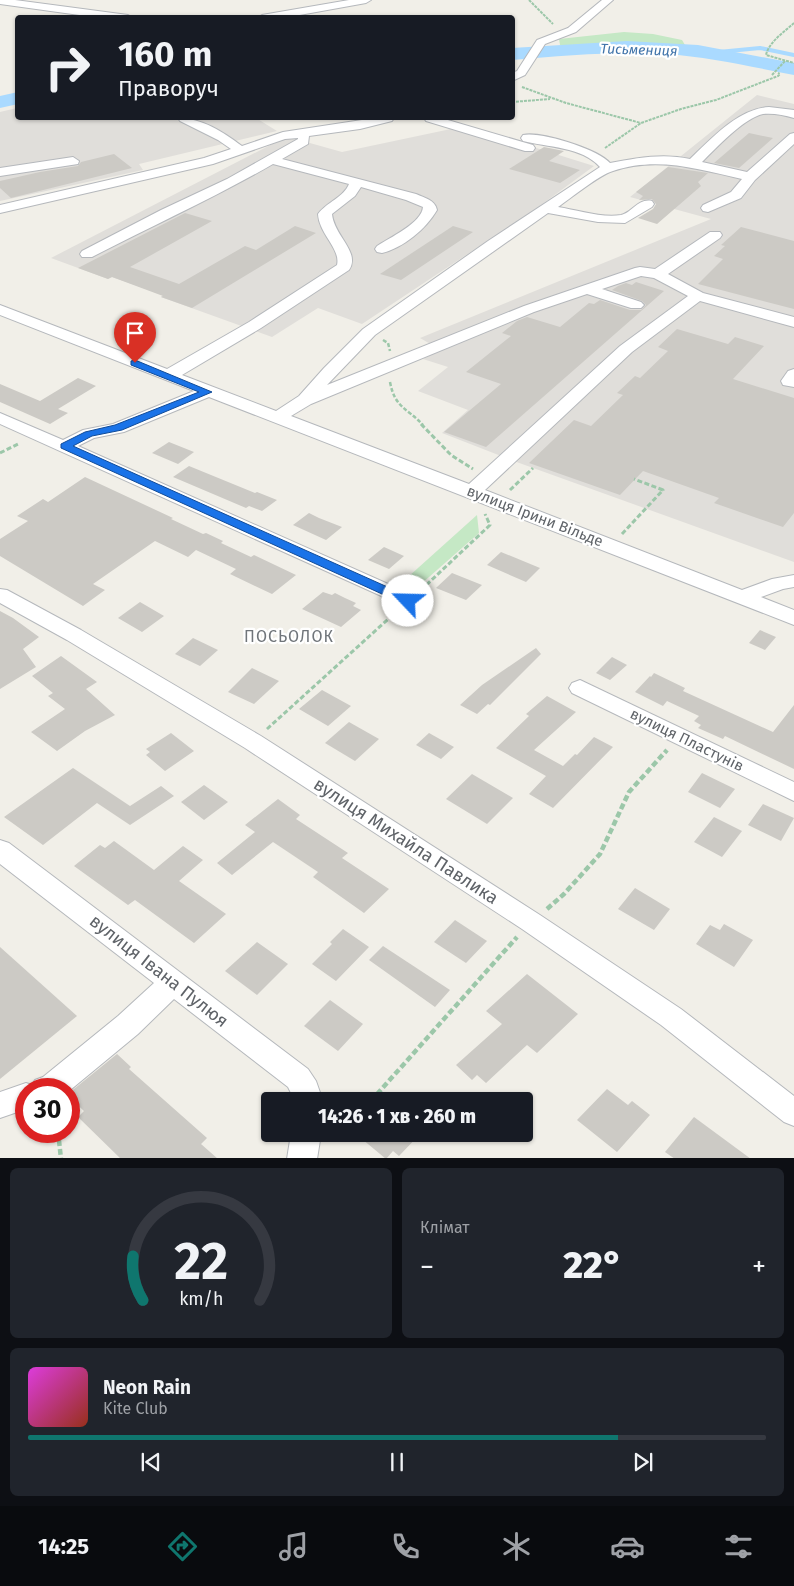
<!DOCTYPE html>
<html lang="uk">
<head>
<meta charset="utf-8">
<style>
  body { margin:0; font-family:"Fira Sans",sans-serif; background:#20242c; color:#f1f3f6; height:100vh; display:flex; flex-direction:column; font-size:19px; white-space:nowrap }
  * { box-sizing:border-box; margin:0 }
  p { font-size:16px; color:#9ea1a6 }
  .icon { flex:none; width:28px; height:28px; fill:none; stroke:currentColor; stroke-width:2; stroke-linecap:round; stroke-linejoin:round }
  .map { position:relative; height:1158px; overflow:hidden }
  .details { display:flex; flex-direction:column; gap:10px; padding:10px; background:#0d0f14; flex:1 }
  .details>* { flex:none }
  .top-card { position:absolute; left:15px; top:15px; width:500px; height:105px; border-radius:5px; box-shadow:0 1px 4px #0004; background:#171b24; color:#f1f3f6; overflow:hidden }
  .speed { position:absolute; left:15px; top:1078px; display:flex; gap:10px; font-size:25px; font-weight:700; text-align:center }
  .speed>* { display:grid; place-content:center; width:65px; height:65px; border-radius:50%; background:#171b24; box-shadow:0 1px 4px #0004; line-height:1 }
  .speed .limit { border:8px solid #d22; background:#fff; color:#111 }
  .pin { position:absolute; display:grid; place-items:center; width:42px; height:42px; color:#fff; margin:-51px -21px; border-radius:50% 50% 50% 0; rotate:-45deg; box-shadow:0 0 5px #0007 }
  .pin .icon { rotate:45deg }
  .me { position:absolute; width:55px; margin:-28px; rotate:294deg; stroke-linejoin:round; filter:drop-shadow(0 0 4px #0008) }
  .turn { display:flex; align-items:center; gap:18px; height:105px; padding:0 20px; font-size:22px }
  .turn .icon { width:65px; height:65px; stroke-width:2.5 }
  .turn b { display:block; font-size:35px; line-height:42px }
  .big { font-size:38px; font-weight:800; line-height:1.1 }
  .details .tile { flex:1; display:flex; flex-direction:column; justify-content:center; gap:8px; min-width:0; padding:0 18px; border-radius:8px; background:#20242c }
  .details .dial { align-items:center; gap:0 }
  .dial svg { height:130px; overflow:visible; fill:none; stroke:#363941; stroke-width:7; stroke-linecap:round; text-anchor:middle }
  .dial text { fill:#f1f3f6; stroke:none }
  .song { display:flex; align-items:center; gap:15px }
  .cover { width:60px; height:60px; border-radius:8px; background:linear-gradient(135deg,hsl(300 70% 55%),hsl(10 70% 35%)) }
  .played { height:5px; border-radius:2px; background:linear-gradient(90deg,#0f766e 80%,#363941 80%) }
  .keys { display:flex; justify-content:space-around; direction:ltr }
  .heat { display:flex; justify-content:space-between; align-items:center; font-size:28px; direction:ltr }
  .details .tiles { flex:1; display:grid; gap:10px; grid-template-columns:1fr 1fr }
  .tile:last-child { grid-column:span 2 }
  .trip { position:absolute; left:261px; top:1092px; width:272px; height:50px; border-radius:5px; background:#171b24; box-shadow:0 1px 4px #0004; font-weight:800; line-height:50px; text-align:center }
  .dock { display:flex; height:80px; justify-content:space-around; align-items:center; background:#090b0e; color:#9ea1a6 }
  .dock .icon { width:35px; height:35px }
  .dock .on { color:#0f766e }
  .dock b { font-size:22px; color:#f1f3f6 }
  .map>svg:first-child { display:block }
  .industrial { fill:#e0deda }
  .green { fill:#c5e8c5 }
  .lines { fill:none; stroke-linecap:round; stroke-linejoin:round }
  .stream { stroke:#aadaff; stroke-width:4 }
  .river { fill:#aadaff; fill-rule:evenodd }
  .building { fill:#cccac5 }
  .minor-casing { stroke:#b5b8bc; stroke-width:2 }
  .path-far3 { stroke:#9cc7a9; stroke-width:2; stroke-dasharray:3 1; stroke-linecap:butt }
  .path-far2 { stroke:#9cc7a9; stroke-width:2.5; stroke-dasharray:4 2; stroke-linecap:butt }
  .path-far1 { stroke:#9cc7a9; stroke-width:3; stroke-dasharray:5 2.5; stroke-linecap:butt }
  .path { stroke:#9cc7a9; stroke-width:4.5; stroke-dasharray:6 3; stroke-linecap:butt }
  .minor { fill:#fff; fill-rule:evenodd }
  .route { fill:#1a73e8; stroke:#114b97 }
  .labels { text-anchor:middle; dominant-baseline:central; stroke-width:4.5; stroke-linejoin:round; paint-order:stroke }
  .far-water-label { font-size:14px; font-style:italic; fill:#4174aa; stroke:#fff }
  .street-label { font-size:15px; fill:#5f6368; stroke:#fff }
  .neighbourhood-label { font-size:16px; letter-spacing:1px; fill:#70757a; stroke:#fff }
  .near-street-label { font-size:18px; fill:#5f6368; stroke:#fff }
</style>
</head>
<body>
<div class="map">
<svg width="794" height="1159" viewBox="0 0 794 1159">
  <rect width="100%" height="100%" fill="#f1efe8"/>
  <g class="industrial">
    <path d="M 757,95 L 794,104 L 794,562 L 511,460 L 442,433 L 468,410 L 418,391 L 448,367 L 423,359 L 441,350 L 420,338 L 711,219 L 630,197 Z"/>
    <path d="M 17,108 L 18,118 L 256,118 L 277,131 L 139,164 L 143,170 L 0,201 L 0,112 Z"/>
    <path d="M 465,126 L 594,166 L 537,208 L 362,324 L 318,308 L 272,337 L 161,297 L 163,295 L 112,277 L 108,279 L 51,258 L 280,140 L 292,138 L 342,152 Z"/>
  </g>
  <g class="green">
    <path d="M 624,32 L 653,34 L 682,40 L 685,45 L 560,45 L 559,39 Z"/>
    <path d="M 477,515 L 479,533 L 412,592 L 398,586 Z"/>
  </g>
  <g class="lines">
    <path class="stream" d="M 708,53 L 760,48 L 794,55"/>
    <g class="river">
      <path d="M 627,41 L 698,45 L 794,63 L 794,75 C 752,67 709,57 666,54 C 615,51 563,56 512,60 L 512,48 Z"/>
      <path d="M 18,92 L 18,104 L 0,108 L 0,96 Z"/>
    </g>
  </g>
  <g class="building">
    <path d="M 749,133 L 773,138 L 739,168 L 714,163 Z"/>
    <path d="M 544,147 L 564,151 L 549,161 L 580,170 L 560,183 L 509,169 Z"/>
    <path d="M 114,154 L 132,168 L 11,198 L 0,188 L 0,181 L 40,172 L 78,166 L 81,162 Z"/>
    <path d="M 668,167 L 708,173 L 698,182 L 701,186 L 657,224 L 638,218 L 653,209 L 656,204 L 652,199 L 639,200 L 643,196 L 636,192 Z"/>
    <path d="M 185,213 L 212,221 L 130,267 L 179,284 L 245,246 L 256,250 L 295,226 L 316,233 L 192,308 L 161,297 L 163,296 L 112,277 L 108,279 L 78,268 Z"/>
    <path d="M 453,226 L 473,232 L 401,280 L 380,274 Z"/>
    <path d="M 741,227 L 794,241 L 794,309 L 698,284 L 723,259 L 714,256 L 725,246 L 721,245 Z"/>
    <path d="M 636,282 L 664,291 L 486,447 L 444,432 L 501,384 L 466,372 L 511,336 L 502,333 L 517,321 L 527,317 L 560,327 L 589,303 L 594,304 L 600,300 L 630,310 L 641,310 L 646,305 L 642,301 L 612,290 L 618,286 L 626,283 L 632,285 Z"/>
    <path d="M 677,329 L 728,344 L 735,337 L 764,346 L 733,379 L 794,398 L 794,513 L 783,527 L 714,503 L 719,498 L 643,471 L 620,495 L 529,463 L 574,420 L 591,426 L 623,395 L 617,393 L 635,376 L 640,378 L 668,351 L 658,347 Z"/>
    <path d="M 78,378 L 96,386 L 58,409 L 68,413 L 50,424 L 0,402 L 0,384 L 40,401 Z"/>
    <path d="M 169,442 L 194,452 L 178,464 L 152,453 Z"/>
    <path d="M 189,466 L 255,493 L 257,492 L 277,500 L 262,511 L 249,506 L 246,508 L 173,477 Z"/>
    <path d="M 85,477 L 173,518 L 171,519 L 203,534 L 206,533 L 223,541 L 221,543 L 251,557 L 254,555 L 296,575 L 272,594 L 230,574 L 236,569 L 196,550 L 188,557 L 155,541 L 93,584 L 105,590 L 83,606 L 0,556 L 0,539 L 28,521 L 17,516 L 43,499 L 48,502 Z"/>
    <path d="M 309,513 L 319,518 L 342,527 L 326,540 L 293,525 Z"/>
    <path d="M 384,547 L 404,556 L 389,569 L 368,560 Z"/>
    <path d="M 501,552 L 540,568 L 526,582 L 487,565 Z"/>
    <path d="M 452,573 L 482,585 L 466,600 L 436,588 Z"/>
    <path d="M 323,592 L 332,595 L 335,593 L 345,598 L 356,603 L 353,606 L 361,610 L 341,627 L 302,609 Z"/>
    <path d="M 140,602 L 164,616 L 142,632 L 118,618 Z"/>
    <path d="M 0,611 L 13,618 L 39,637 L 23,649 L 36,667 L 0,689 Z"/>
    <path d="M 760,630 L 776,637 L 765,650 L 749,643 Z"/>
    <path d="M 193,638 L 218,650 L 200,666 L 175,654 Z"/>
    <path d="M 536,648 L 541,654 L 490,705 L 488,704 L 477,714 L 460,705 L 482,685 Z"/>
    <path d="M 61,656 L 97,682 L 86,689 L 115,715 L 85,731 L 57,751 L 31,732 L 65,709 L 48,696 L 53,693 L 32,676 Z"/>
    <path d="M 612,657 L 627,665 L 610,680 L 596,673 Z"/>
    <path d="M 252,668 L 279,681 L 254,704 L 228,692 Z"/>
    <path d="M 654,673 L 685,688 L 683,691 L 773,732 L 794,705 L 794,769 L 725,736 L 723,739 L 698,728 L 701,725 L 694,721 L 699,716 L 667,701 L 663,706 L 635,692 L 650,676 L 651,677 Z"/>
    <path d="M 322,690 L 351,706 L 328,726 L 299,709 Z"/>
    <path d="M 547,696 L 576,712 L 534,750 L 563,766 L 575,754 L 577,755 L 594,737 L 613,747 L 553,808 L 529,794 L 546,776 L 496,748 L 529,716 L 526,714 Z"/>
    <path d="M 349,722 L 379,739 L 355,761 L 325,743 Z"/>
    <path d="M 171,733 L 194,751 L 165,771 L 146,755 L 150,752 L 146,749 Z"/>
    <path d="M 429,733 L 454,747 L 441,759 L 416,745 Z"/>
    <path d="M 73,768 L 130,806 L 161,786 L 174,796 L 130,825 L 97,803 L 43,845 L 4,817 Z"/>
    <path d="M 702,773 L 735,789 L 720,808 L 688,792 Z"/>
    <path d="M 472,774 L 513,798 L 487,824 L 446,799 Z"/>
    <path d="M 204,785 L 228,802 L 204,820 L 181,802 Z"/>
    <path d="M 278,799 L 300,815 L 296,819 L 348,853 L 342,858 L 389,889 L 364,913 L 313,877 L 318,872 L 273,842 L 232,875 L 217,863 L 255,832 L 245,825 Z"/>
    <path d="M 763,804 L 794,818 L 781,841 L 748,825 Z"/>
    <path d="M 714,817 L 742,831 L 722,857 L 694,842 Z"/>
    <path d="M 114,841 L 154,870 L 183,846 L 203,860 L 179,881 L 226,914 L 194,943 L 135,900 L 128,905 L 74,866 L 100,845 L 105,848 Z"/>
    <path d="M 635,888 L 670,909 L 654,930 L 618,909 Z"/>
    <path d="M 455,920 L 487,941 L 466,963 L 434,942 Z"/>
    <path d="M 724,924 L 753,940 L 734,967 L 696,944 L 710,925 L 720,930 Z"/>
    <path d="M 343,929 L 369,947 L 336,981 L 312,964 L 332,944 L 330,942 Z"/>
    <path d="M 257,942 L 288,964 L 257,995 L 225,971 Z"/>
    <path d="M 383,946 L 450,990 L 435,1007 L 369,960 Z"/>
    <path d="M 0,947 L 77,1016 L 0,1079 Z"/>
    <path d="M 527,974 L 578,1014 L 537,1053 L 527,1045 L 486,1083 L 477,1075 L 472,1080 L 456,1065 L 502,1024 L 486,1011 Z"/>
    <path d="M 330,1000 L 363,1024 L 338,1051 L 304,1026 Z"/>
    <path d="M 117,1054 L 131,1067 L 129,1069 L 207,1138 L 201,1144 L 218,1159 L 121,1159 L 78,1117 L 84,1111 L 69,1097 L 69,1093 Z"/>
    <path d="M 607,1089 L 628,1105 L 632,1101 L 650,1115 L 617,1152 L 577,1120 Z"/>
    <path d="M 694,1117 L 751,1159 L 675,1159 L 665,1152 Z"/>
    <path d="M 356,1134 L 420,1134 L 399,1156 L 393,1151 L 386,1159 Z"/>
  </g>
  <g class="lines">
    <g class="minor-casing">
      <g id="minor">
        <path d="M 0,0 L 15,0 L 128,15 L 133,18 L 101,18 L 0,4 Z"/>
        <path d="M 349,0 L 371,0 L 366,3 L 283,18 L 257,18 L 262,15 Z"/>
        <path d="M 602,0 L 613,0 L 576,32 L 545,44 L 525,75 L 512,81 L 512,73 L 517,71 L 537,40 L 568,28 Z"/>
        <path d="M 769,107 L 794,110 L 794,118 C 784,115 773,113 763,114 C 744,118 716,148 702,162 L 747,172 L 790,134 L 794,133 L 794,144 L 755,180 L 741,198 L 708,212 L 703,211 L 701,208 L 703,205 L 731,192 L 742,179 C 699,169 656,156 613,171 C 599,175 571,198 558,207 C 577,210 601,218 621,215 C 632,213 638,198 652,201 L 654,204 L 652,207 L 625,223 L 598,222 L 548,213 L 375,335 L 327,385 L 524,306 L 635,268 L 640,267 L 655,269 L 710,232 L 720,232 L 722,235 L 720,238 L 668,274 L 703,293 L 794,317 L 794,327 L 700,301 L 632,352 L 485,490 L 742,590 L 772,579 L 794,575 L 794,587 L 783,589 L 761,597 L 794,610 L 794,625 L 209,397 L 124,432 L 94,438 L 78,446 L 415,596 L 418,601 L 415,606 L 408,608 L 0,424 L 0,413 L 63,440 L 83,430 L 113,424 L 194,391 L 0,315 L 0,305 L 167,369 L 249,322 L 337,265 C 341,249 319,234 318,214 C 327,202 344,197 349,184 L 273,164 C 214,198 152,226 92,257 L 82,257 L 80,254 L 82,251 L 161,210 L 227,179 L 298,139 L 298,138 L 285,139 L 213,164 L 0,213 L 0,205 L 204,158 L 231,149 L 218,140 L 180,121 L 178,118 C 202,118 223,132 242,146 L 283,132 L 375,118 L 394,118 L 392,121 L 360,129 L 309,136 L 308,144 L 282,159 L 416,194 C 425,198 435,200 437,210 C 426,229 403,248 382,253 L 377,252 L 375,249 L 377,246 C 389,238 422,223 423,207 L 406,200 L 361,187 L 355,196 L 332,214 C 334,236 361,252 349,270 L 261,328 L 182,375 L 276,411 L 299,396 L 324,368 L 363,329 L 488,241 L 600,167 C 583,147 546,147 523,141 L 521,138 L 523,135 C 540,131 598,149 610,163 C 637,158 663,153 690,159 C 712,138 738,109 769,107 ZM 641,276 L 654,278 L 688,296 L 620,346 L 469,484 L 291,416 L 311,404 L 534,312 L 587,294 L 631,308 L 641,308 L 644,305 L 641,302 L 602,289 Z"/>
        <path d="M 424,118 L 441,118 L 533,145 L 535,148 L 533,151 L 525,151 L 426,121 Z"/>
        <path d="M 73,157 L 79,161 L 78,164 L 0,176 L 0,168 Z"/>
        <path d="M 794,369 L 794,387 L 783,385 L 781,381 L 788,371 Z"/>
        <path d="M 0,589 L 7,590 L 81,630 L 261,736 L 540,915 L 681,1009 L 794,1096 L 794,1126 L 784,1122 L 661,1025 L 522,929 L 245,748 L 67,640 L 0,603 Z"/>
        <path d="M 580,680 L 794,782 L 794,801 L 572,693 L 569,688 L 572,683 Z"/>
        <path d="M 0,840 L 9,843 L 308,1069 L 316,1081 L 323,1101 L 295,1101 L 288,1087 L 174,999 L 138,1034 L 69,1091 L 69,1089 L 26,1089 L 26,1109 L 0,1118 L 0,1092 L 26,1083 L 32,1085 L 35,1080 L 43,1077 L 118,1016 L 154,983 L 0,864 Z"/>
        <path d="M 291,1134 L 321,1134 L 317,1159 L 287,1159 Z"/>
      </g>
    </g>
    <g class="path-far3">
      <path d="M 529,0 L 553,24"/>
      <path d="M 794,23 C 784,32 769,42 766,55 L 794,63"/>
      <path d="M 772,75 L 785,61"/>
      <path d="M 522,87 L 566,103 L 641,123"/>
      <path d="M 512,102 L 550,99"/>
      <path d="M 605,148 L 641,123 L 681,109 L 716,100 L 778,76 L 780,74 L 778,73"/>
    </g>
    <g class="path-far2">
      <path d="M 383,340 L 388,343 L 390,351"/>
      <path d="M 390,382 C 395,408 406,407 423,425"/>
    </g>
    <g class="path-far1">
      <path d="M 421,424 L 451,455 L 473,469"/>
      <path d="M 0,453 L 20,443"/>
      <path d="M 510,490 L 533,468"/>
      <path d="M 622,534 L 663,490 L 634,479"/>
      <path d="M 421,590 L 490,525 L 485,514"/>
      <path d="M 267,729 L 396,612"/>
    </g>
    <g class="path">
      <path d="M 547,909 L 564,894 L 600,854 L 629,792 L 667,750"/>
      <path d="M 371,1101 L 517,937"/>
      <path d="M 58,1131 L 61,1159"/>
    </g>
    <use href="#minor" class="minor"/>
  </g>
  <path class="route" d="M 135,360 L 212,392 L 122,430 L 92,436 L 73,446 L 412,598 L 414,601 L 412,604 L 404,604 L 61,448 L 61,444 L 85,432 L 115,425 L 199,392 L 131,365 L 131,361 Z"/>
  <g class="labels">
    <g class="far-water-label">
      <text transform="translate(639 50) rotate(2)">Тисьмениця</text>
    </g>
    <g class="street-label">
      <text transform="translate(535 516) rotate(21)">вулиця Ірини Вільде</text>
      <text transform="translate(687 740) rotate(26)">вулиця Пластунів</text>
    </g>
    <g class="neighbourhood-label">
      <text x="289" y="636">ПОСЬОЛОК</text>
    </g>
    <g class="near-street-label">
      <text transform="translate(406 841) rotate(33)">вулиця Михайла Павлика</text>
      <text transform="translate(159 971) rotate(38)">вулиця Івана Пулюя</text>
    </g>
  </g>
</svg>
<div class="speed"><div class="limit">30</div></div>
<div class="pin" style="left:135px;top:363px;background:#d93025"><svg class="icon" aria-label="arrive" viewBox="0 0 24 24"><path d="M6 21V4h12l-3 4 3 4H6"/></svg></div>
<svg class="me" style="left:408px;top:601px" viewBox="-20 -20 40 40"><circle r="19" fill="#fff"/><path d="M0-13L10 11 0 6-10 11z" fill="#1a73e8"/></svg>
<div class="trip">14:26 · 1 хв · 260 m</div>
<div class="top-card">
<div class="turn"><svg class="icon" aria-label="right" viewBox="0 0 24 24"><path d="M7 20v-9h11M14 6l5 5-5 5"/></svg><div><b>160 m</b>Праворуч</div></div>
</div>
</div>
<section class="details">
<div class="tiles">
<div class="tile dial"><svg viewBox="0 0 100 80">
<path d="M14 69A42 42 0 1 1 86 69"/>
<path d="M14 69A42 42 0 0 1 8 42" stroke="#0f766e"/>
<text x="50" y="56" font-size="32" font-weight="700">22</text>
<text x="50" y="72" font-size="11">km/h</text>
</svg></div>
<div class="tile"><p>Клімат</p>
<div class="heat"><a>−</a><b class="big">22°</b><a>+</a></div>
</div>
<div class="tile">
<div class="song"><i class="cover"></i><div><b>Neon Rain</b><p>Kite Club</p></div></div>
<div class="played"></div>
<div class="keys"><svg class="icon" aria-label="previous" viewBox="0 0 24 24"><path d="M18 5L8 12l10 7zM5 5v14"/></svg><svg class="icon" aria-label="pause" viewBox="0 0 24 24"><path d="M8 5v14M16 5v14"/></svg><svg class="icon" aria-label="next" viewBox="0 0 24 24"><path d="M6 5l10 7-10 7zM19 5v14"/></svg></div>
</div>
</div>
</section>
<nav class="dock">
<b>14:25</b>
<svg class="icon on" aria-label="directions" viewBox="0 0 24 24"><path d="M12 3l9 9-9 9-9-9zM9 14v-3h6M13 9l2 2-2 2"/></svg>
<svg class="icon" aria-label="music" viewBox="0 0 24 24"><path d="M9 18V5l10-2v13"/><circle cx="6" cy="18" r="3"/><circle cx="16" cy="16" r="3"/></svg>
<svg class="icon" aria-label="phone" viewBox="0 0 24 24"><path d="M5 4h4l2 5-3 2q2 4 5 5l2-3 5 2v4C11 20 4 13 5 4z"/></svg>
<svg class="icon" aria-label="climate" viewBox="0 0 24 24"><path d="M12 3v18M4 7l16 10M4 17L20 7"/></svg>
<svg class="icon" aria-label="car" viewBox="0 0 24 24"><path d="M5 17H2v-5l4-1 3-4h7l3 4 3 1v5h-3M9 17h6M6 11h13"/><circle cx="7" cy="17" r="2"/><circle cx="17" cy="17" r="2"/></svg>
<svg class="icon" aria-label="filters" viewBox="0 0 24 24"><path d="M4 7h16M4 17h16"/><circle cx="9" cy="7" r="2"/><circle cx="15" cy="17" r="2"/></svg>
</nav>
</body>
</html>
